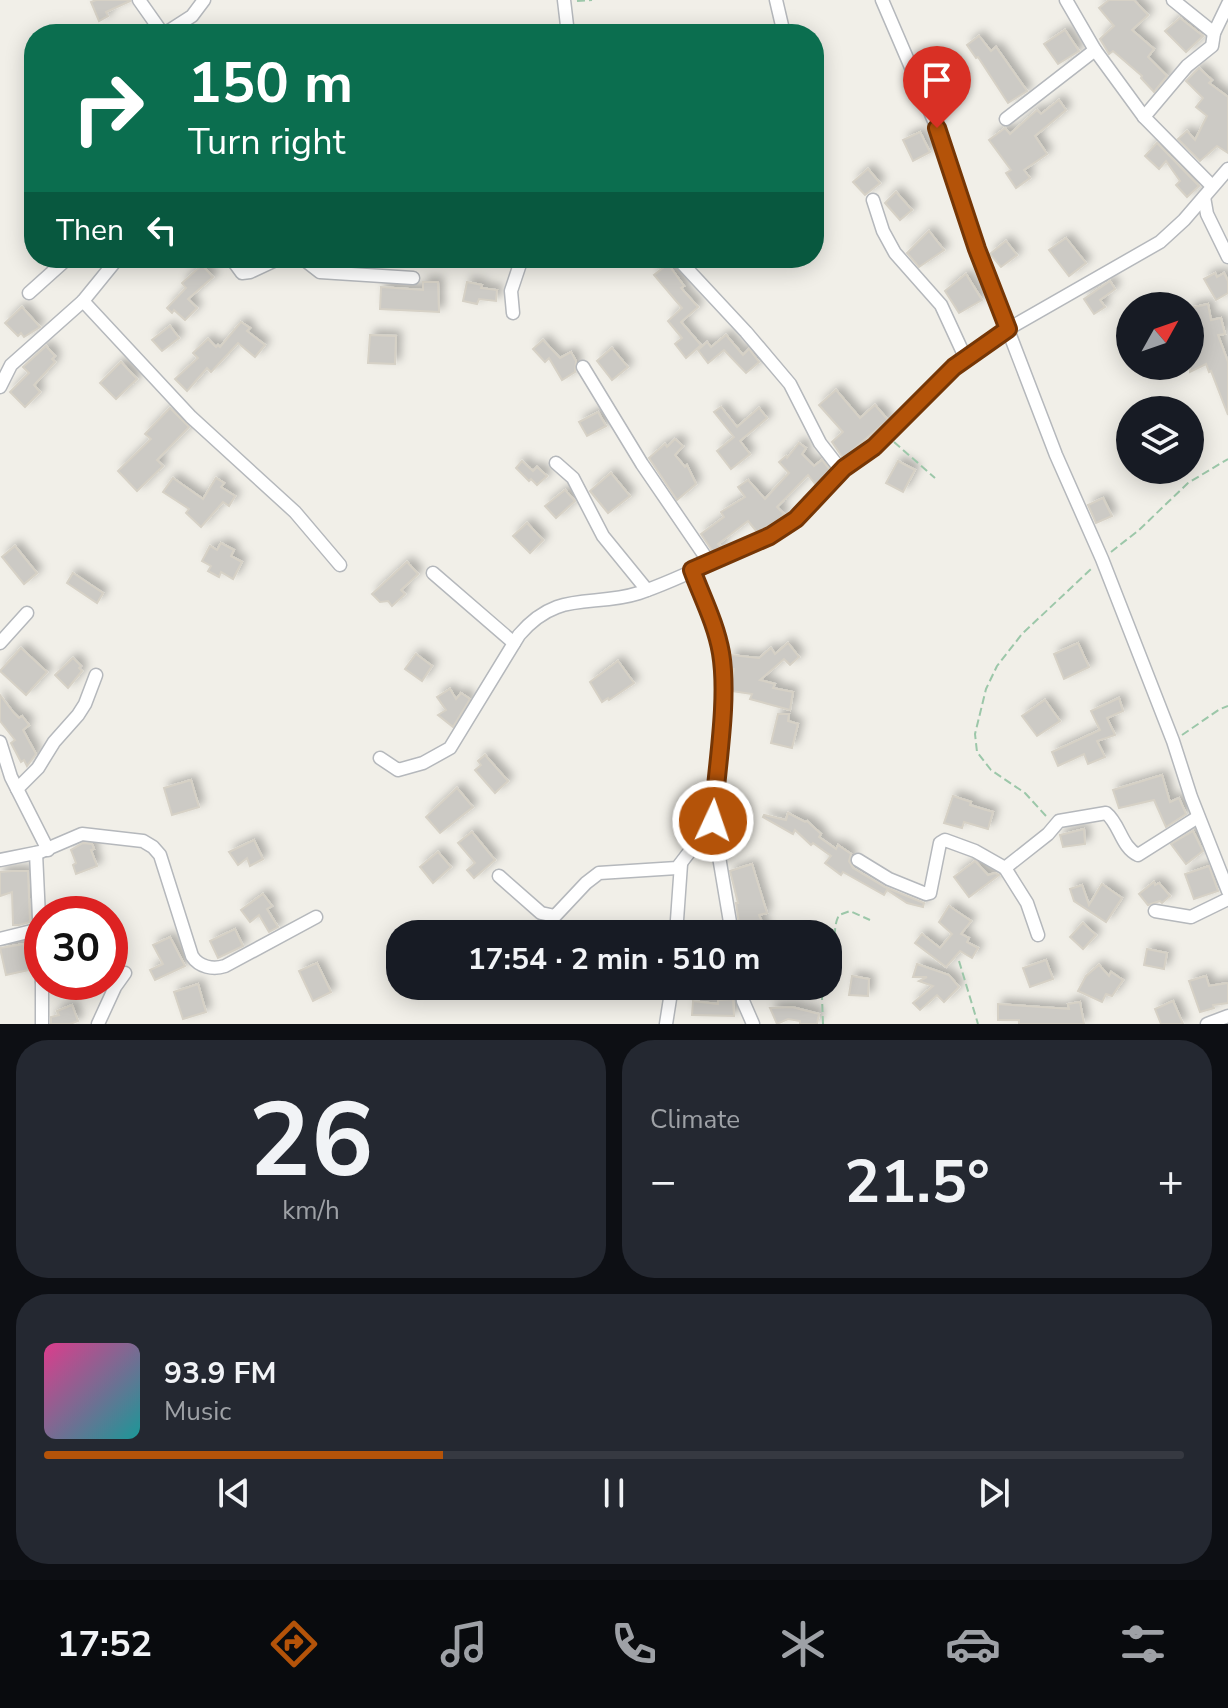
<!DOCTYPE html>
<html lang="en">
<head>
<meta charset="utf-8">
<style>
  body { margin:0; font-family:"Nunito Sans",sans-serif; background:#242831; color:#f1f3f6; height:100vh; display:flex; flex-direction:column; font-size:30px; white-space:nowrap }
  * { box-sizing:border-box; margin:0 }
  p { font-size:26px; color:#9ea1a6 }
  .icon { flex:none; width:44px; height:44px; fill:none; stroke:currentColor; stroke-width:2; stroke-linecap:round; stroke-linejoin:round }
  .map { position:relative; height:1024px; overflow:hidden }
  .side { display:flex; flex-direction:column; gap:16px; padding:16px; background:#0d0f14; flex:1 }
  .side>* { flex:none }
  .guide { position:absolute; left:24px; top:24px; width:800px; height:244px; border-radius:32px; box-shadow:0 4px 20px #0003; background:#0b6e4f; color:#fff; overflow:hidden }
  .needle { width:52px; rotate:50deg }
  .buttons { position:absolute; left:1116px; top:292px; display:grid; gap:16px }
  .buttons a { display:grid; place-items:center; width:88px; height:88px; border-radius:50%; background:#171b24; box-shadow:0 4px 20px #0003; font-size:40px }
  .speed { position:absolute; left:24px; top:896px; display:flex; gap:16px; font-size:40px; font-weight:700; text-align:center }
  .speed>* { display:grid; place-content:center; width:104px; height:104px; border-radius:50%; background:#171b24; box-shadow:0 4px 20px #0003; line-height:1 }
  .speed .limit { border:12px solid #d22; background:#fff; color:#111 }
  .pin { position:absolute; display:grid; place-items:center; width:68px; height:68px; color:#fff; margin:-82px -34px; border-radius:50% 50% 50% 0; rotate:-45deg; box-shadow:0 0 8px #0007 }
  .pin .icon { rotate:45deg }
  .me { position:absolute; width:88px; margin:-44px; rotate:3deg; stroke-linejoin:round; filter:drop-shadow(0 0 6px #0008) }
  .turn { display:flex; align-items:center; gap:28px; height:168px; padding:0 32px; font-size:36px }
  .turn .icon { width:104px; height:104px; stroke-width:2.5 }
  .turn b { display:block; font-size:56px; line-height:68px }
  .then { display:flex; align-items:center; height:76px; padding:0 32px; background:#0003; gap:16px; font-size:30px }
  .big { font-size:60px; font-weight:700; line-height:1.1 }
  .side .card { flex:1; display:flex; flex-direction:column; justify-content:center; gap:12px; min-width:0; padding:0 28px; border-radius:32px; background:#242831 }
  .side .dial { align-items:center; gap:0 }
  .dial b { font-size:104px; line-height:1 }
  .song { display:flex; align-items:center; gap:24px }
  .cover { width:96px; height:96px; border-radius:12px; background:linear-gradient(135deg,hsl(330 70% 55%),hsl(180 70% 35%)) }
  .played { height:8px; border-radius:4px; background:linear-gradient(90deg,#b45309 35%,#363941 35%) }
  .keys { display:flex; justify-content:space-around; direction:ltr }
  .heat { display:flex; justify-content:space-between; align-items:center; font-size:44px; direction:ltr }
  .side .tiles { flex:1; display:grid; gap:16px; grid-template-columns:1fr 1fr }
  .card:last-child { grid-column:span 2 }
  .trip { position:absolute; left:386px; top:920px; width:456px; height:80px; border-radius:32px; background:#171b24; box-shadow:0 4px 20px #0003; font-weight:700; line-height:80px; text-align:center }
  .tab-bar { display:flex; height:128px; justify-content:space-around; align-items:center; background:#090b0e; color:#9ea1a6 }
  .tab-bar .icon { width:56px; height:56px }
  .tab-bar .current { color:#b45309 }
  .tab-bar b { font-size:36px; color:#f1f3f6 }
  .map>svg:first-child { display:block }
  .building { fill:#cccac5; stroke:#d6d1c6; stroke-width:2; filter:url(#shadow) }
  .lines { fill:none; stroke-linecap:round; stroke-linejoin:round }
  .minor-casing { stroke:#b5b8bc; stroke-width:15 }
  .path { stroke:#9cc7a9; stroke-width:2; stroke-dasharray:8 4; stroke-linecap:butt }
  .minor { stroke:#fff; stroke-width:12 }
  .route-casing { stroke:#753606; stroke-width:20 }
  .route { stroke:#b45309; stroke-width:14 }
</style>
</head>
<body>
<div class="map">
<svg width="1228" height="1024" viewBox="0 0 1228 1024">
  <defs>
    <filter id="shadow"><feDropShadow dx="5" dy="-5" stdDeviation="4" flood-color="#0004"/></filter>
  </defs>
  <rect width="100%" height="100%" fill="#f1efe8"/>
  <g class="building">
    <path d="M 96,0 L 130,0 L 130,1 L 106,12 L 108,16 L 99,21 L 91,2 Z"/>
    <path d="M 1109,0 L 1134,0 L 1148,15 L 1132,30 L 1154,49 L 1148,57 L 1167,76 L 1154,92 L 1141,78 L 1142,76 L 1113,51 L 1109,54 L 1100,39 L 1114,26 L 1099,8 Z"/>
    <path d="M 1180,18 L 1203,36 L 1186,52 L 1165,31 Z"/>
    <path d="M 1065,30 L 1079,51 L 1058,64 L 1044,44 Z"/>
    <path d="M 979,36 L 991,51 L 996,47 L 1027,91 L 1008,103 L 978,57 L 976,58 L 967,45 Z"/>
    <path d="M 1199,68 L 1212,80 L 1209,83 L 1228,97 L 1228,153 L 1217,146 L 1200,161 L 1178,139 L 1187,131 L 1195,140 L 1207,116 L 1196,107 L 1203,98 L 1186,81 Z"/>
    <path d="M 1059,100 L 1066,110 L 1035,136 L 1047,154 L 1024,170 L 1030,178 L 1016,188 L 1006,173 L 1011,170 L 989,140 L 1005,128 L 1010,134 L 1037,110 L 1041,114 Z"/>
    <path d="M 920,132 L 930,152 L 913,161 L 903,140 Z"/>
    <path d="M 1157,143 L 1199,186 L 1187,197 L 1176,185 L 1180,181 L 1166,161 L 1159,169 L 1145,156 Z"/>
    <path d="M 868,169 L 880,183 L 865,195 L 853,182 Z"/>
    <path d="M 896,192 L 912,210 L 900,220 L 885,203 Z"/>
    <path d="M 929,231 L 944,250 L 919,267 L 907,253 Z"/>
    <path d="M 1066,238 L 1086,263 L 1069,276 L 1049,250 Z"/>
    <path d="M 1006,241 L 1017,255 L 1001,267 L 990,254 Z"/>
    <path d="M 668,264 L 684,286 L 681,288 L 698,307 L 681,322 L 701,345 L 686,358 L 675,344 L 682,338 L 668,321 L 682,308 L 654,275 Z"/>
    <path d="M 202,265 L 213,277 L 188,299 L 197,308 L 185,320 L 174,310 L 172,313 L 167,308 L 186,288 L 182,283 Z"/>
    <path d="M 1215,273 L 1217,277 L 1224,273 L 1228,281 L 1228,293 L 1216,300 L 1204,279 Z"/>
    <path d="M 966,274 L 982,300 L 959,313 L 945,291 Z"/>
    <path d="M 1110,281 L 1115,289 L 1100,300 L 1105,307 L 1094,314 L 1084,299 Z"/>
    <path d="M 423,282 L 438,282 L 439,312 L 380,309 L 381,287 L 423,290 Z"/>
    <path d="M 467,282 L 482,285 L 481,288 L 497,290 L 496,301 L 479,299 L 477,304 L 463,301 Z"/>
    <path d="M 1208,304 L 1211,320 L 1221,318 L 1225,334 L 1218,335 L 1228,362 L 1228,415 L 1211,371 L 1209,372 L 1206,364 L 1190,372 L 1190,349 L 1194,347 L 1190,308 Z"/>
    <path d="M 22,307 L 40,327 L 24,337 L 21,333 L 18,336 L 5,323 Z"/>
    <path d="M 241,322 L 250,328 L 247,331 L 265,345 L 255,357 L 238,343 L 211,372 L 207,368 L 187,391 L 175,379 L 198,358 L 193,353 L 208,339 L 216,347 L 218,345 L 220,347 Z"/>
    <path d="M 170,326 L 179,338 L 162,351 L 152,340 Z"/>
    <path d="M 370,335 L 396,336 L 395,364 L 368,363 Z"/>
    <path d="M 726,335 L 743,355 L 749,349 L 759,362 L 746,373 L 724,350 L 708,363 L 698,350 L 707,342 L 711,347 Z"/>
    <path d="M 543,340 L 560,358 L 571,352 L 576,361 L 575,372 L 562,380 L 549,358 L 545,362 L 533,349 Z"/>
    <path d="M 46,346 L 55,356 L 52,359 L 55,362 L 34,385 L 40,392 L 25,407 L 10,392 L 29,373 L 23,367 Z"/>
    <path d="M 612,348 L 628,367 L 612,380 L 597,361 Z"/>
    <path d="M 121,362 L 137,379 L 116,399 L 100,383 Z"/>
    <path d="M 836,390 L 860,418 L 875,405 L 888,420 L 843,458 L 832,442 L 843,432 L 819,405 Z"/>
    <path d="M 721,407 L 737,427 L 759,408 L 767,418 L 740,441 L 750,454 L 731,469 L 717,451 L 734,437 L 714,412 Z"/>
    <path d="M 170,408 L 189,427 L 157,460 L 163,466 L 137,491 L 118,471 L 151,439 L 145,434 Z"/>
    <path d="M 598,412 L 606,426 L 587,436 L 579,422 Z"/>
    <path d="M 675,439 L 683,446 L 675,455 L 685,467 L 687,465 L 696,484 L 677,500 L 649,458 L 665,444 L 667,447 Z"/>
    <path d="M 799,443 L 806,448 L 802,454 L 814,466 L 822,460 L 830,470 L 816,485 L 808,475 L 777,507 L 784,514 L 777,521 L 757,532 L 748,521 L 718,544 L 722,548 L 713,552 L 701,534 L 724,517 L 721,512 L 745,497 L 738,487 L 748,480 L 765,499 L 789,473 L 779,462 L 786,456 L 787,458 Z"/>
    <path d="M 522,461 L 533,471 L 537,467 L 547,476 L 537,485 L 531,479 L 529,481 L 516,468 Z"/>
    <path d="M 898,461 L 915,470 L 903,492 L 886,483 Z"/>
    <path d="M 611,473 L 630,496 L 608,513 L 590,491 Z"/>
    <path d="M 173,478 L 203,499 L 216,478 L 224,483 L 221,487 L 235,496 L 229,506 L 223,502 L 201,527 L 186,513 L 189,509 L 163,492 Z"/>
    <path d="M 565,490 L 575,501 L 556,518 L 545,506 Z"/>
    <path d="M 1103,498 L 1112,516 L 1096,523 L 1088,505 Z"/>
    <path d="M 527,523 L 543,540 L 530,553 L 513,536 Z"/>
    <path d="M 221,543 L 234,550 L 231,556 L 242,562 L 233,579 L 221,572 L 219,577 L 208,571 L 211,566 L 202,561 L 210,546 L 217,550 Z"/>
    <path d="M 15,546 L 37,573 L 24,584 L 2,557 Z"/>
    <path d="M 407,562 L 418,574 L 401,590 L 405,594 L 392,606 L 388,601 L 380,602 L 372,594 Z"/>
    <path d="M 73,573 L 103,593 L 97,603 L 67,583 Z"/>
    <path d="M 788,643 L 799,657 L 790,665 L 784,659 L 760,680 L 775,684 L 773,688 L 793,692 L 790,710 L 750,699 L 752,694 L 731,691 L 734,669 L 731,669 L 731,655 L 759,658 L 771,648 L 775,654 Z"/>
    <path d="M 1078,643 L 1089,667 L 1064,679 L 1054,654 Z"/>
    <path d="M 21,648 L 47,672 L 26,695 L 0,671 Z"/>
    <path d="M 416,654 L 432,666 L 422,681 L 405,669 Z"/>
    <path d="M 73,658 L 81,666 L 79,668 L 82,671 L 68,688 L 55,675 Z"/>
    <path d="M 618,661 L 634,683 L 609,700 L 608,698 L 602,702 L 590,682 Z"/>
    <path d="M 450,689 L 456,699 L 461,693 L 470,699 L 453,727 L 438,715 L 446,710 L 437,697 Z"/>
    <path d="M 0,695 L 14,713 L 19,718 L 22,716 L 29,725 L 23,730 L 36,754 L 27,766 L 24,760 L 21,762 L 11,743 L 15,740 L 0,721 Z"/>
    <path d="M 1119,698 L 1123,711 L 1107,718 L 1115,735 L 1097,741 L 1105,757 L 1088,764 L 1084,754 L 1058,766 L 1052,752 L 1100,730 L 1091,711 Z"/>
    <path d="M 1045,700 L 1060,721 L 1037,736 L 1022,716 Z"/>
    <path d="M 778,714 L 789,714 L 788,721 L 798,724 L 792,748 L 771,743 Z"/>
    <path d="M 485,755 L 508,781 L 495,793 L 475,770 L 481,765 L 478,761 Z"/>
    <path d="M 1162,775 L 1170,802 L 1179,798 L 1186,814 L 1166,827 L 1154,800 L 1119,808 L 1113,790 Z"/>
    <path d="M 191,780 L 199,807 L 172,815 L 164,788 Z"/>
    <path d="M 457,788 L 473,807 L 440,833 L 426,817 Z"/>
    <path d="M 953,796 L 971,802 L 970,805 L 993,812 L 988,829 L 964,822 L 962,828 L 944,823 Z"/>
    <path d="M 725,806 L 740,809 L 735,832 L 723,829 Z"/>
    <path d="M 788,813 L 805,822 L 807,821 L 821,834 L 819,837 L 836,849 L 838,845 L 851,854 L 849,861 L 853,868 L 885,887 L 924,903 L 923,907 L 907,903 L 887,890 L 884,895 L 843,872 L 841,875 L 825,863 L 831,856 L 813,843 L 811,845 L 795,830 L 793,834 L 763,817 L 764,815 L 786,820 Z"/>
    <path d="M 1084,829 L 1085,844 L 1063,847 L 1060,835 Z"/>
    <path d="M 1193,831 L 1203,851 L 1186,864 L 1171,844 Z"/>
    <path d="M 472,832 L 495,860 L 474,878 L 467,870 L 475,863 L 458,843 Z"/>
    <path d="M 254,840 L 263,859 L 250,866 L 247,858 L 238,865 L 229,852 Z"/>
    <path d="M 83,843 L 92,844 L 94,849 L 91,850 L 97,866 L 76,874 L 73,865 L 76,863 L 71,850 Z"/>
    <path d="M 438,852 L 451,867 L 433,883 L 420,867 Z"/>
    <path d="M 975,861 L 988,875 L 995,873 L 999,875 L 969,897 L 954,877 Z"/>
    <path d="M 752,864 L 767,913 L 759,915 L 767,934 L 743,934 L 739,924 L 736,903 L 738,903 L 730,871 Z"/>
    <path d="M 1209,866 L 1218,891 L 1194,899 L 1185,874 Z"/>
    <path d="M 12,871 L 28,871 L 30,922 L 19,925 L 13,925 L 12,892 L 0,896 L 0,872 Z"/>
    <path d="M 1154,882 L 1155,885 L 1159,883 L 1170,896 L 1162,903 L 1160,901 L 1148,905 L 1139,894 Z"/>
    <path d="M 1102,884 L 1122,898 L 1106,922 L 1074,901 L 1070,889 L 1082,885 L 1089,905 Z"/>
    <path d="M 263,894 L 272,906 L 267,909 L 278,927 L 269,932 L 259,915 L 250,922 L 241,910 Z"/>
    <path d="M 949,906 L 971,921 L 961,934 L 969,938 L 967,942 L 978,948 L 972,958 L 960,951 L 946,967 L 915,943 L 922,934 L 940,948 L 952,934 L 939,922 Z"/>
    <path d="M 1083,923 L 1096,935 L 1083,949 L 1070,937 Z"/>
    <path d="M 235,929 L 243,946 L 218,958 L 210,941 Z"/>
    <path d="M 170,937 L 185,966 L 155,980 L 150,970 L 163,964 L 153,945 Z"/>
    <path d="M 24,944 L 29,970 L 6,975 L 0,948 Z"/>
    <path d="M 1147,949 L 1167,953 L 1164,969 L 1144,965 Z"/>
    <path d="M 1046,960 L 1053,979 L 1030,987 L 1023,968 Z"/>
    <path d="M 317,963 L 331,992 L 313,1001 L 299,971 Z"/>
    <path d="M 917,964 L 949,975 L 959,987 L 944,1002 L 937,995 L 920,1010 L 913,1003 L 933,986 L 919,981 L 927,977 L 913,977 Z"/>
    <path d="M 1099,965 L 1109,976 L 1111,972 L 1123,980 L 1112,996 L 1106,994 L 1102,1002 L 1078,991 L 1086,976 Z"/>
    <path d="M 852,976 L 869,979 L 868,996 L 849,995 Z"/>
    <path d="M 1206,976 L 1209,986 L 1228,983 L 1228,1003 L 1213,1005 L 1214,1008 L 1200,1012 L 1189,981 Z"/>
    <path d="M 198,984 L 206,1012 L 183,1019 L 174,992 Z"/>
    <path d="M 733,999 L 734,1016 L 692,1015 L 693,1001 L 718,1004 L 718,1000 Z"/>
    <path d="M 1173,1001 L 1183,1024 L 1161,1024 L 1155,1009 Z"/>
    <path d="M 1080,1002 L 1084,1024 L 1019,1024 L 1019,1020 L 998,1020 L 998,1004 L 1069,1009 L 1068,1004 Z"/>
    <path d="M 72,1005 L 78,1021 L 70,1024 L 51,1024 L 51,1017 L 59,1015 L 57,1011 Z"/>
    <path d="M 792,1007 L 819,1014 L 817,1024 L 800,1024 L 800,1021 L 788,1019 L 777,1024 L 770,1008 Z"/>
  </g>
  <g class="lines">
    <g class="minor-casing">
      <g id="minor">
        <path d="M 139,0 L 163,34"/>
        <path d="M 564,0 L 568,34"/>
        <path d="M 776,0 L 784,34"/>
        <path d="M 882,0 L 937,128 L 977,249 L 1056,455 L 1102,559 L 1173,741 L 1191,797 L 1228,891"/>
        <path d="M 1066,0 L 1095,50 L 1144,117 L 1212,186"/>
        <path d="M 1173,0 L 1214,33"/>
        <path d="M 164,34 L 192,16 L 204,0"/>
        <path d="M 1144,117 L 1187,66 L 1212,46 L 1214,33 L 1228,4"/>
        <path d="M 1006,119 L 1095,50"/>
        <path d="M 1204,197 L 1207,214 L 1228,257"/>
        <path d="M 873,200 L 883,231 L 895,253 L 941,305 L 965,357"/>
        <path d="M 231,258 L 242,273 L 250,272 L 280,258"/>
        <path d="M 302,258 L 320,272 L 413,278"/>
        <path d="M 677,258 L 746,332 L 790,384 L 820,443 L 841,470"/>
        <path d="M 29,293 L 68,258"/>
        <path d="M 83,301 L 191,417 L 295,512 L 340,565"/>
        <path d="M 513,313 L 511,291 L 522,258"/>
        <path d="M 583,367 L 642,464 L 709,562"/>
        <path d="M 0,387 L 11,365 L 83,301 L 118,258"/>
        <path d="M 556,463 L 573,478 L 603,536 L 647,590"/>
        <path d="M 692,570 L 714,628 L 722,661 L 721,733 L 713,821 L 732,934"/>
        <path d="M 433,573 L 514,643"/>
        <path d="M 0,643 L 27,613"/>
        <path d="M 0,742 L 11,777 L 48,850"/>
        <path d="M 380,758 L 398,770 L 423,763 L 450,748 L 519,635 C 558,589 592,608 639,593 C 684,578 726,554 770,536 L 796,519 L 844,468 L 874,447 L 965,357 L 1008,329 L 1160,242 L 1184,220 L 1228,169"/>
        <path d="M 17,789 L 38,768 L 54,742 L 78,715 L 85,704 L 96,675"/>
        <path d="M 36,853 L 42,982"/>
        <path d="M 0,860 L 40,852 L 82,834 L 143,841 L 153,847 L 160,855 L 192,956 C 199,967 213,970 225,966 L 316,917"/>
        <path d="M 858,860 L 889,879 L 926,894 L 930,893 L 940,843 L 945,840 L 975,851 L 1005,868 L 1048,834 L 1059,821 L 1106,813 C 1120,824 1121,847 1138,855 L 1198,817"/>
        <path d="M 1005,868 L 1027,903 L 1038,935"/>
        <path d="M 499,876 L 541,913 L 555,916 L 586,883 L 599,873 L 677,868 L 713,821"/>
        <path d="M 1155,911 L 1191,917 L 1228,899"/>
        <path d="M 676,934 L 681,864"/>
        <path d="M 0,939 L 40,929"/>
        <path d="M 42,982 L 42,1024"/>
        <path d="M 741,986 L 743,1001 L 753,1024"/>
        <path d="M 98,1024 L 115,987 L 125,973"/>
        <path d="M 666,1024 L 672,986"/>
        <path d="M 1207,1024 L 1228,1016"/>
      </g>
    </g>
    <g class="path">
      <path d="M 577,1 L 592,0"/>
      <path d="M 894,442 L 935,478"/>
      <path d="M 1111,552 L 1139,530 L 1188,483 L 1228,459"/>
      <path d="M 1182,735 L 1220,709 L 1228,706"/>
      <path d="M 1046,816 L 1025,793 L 991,770 L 977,752 L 975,734 L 986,689 L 997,666 L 1022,634 L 1091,569"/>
      <path d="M 959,961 L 978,1024"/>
      <path d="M 828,983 C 842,957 829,934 839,915 L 850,911 L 870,920"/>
      <path d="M 823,1024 L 822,998 L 826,986"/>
    </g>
    <use href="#minor" class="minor"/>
  </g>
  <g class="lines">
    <g class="route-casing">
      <path id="route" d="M 713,821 C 716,771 729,701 721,653 C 716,624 702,597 692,570 L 770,536 L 796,519 L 844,468 L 874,447 L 954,367 L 1008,329 L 977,249 L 937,128"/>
    </g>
    <use href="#route" class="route"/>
  </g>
</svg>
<div class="buttons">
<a><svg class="needle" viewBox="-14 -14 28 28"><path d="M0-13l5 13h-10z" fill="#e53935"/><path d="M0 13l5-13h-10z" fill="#9ea1a6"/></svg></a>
<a><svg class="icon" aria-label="layers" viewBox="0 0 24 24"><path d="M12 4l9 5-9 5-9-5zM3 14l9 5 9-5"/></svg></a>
</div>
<div class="speed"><div class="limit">30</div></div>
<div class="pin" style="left:937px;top:128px;background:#d93025"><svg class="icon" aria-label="arrive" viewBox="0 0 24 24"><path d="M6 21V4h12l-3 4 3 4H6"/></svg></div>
<svg class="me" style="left:713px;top:821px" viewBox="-20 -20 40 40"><circle r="17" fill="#b45309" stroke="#fff" stroke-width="3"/><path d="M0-11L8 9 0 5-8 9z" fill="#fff"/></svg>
<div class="trip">17:54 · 2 min · 510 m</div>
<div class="guide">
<div class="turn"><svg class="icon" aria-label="right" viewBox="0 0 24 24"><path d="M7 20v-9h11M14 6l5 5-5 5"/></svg><div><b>150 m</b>Turn right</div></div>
<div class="then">Then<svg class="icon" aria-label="left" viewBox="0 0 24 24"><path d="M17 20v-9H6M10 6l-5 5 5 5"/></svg></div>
</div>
</div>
<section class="side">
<div class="tiles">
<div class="card dial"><b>26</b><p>km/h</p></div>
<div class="card"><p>Climate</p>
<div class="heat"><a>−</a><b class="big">21.5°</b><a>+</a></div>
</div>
<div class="card">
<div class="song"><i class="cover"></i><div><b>93.9 FM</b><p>Music</p></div></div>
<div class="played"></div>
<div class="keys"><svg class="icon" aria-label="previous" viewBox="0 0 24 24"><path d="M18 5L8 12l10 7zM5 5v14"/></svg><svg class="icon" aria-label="pause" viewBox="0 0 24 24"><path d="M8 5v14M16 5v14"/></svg><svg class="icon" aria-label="next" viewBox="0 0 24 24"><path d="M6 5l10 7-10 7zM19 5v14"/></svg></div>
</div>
</div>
</section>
<nav class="tab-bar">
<b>17:52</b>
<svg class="icon current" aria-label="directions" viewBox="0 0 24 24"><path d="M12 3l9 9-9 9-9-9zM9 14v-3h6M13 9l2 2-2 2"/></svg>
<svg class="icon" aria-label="music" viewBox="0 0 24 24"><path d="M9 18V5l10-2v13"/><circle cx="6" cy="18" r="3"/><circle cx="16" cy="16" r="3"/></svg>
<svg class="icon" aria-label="phone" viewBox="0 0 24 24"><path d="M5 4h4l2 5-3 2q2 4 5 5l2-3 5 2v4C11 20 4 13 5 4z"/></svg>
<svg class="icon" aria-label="climate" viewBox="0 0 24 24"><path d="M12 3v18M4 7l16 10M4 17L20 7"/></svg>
<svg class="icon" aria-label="car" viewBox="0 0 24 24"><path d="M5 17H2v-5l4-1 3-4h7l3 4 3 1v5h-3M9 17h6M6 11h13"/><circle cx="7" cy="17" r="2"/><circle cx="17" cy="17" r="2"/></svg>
<svg class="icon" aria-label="filters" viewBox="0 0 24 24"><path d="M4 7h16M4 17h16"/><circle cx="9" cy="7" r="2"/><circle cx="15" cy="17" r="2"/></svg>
</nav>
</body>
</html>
